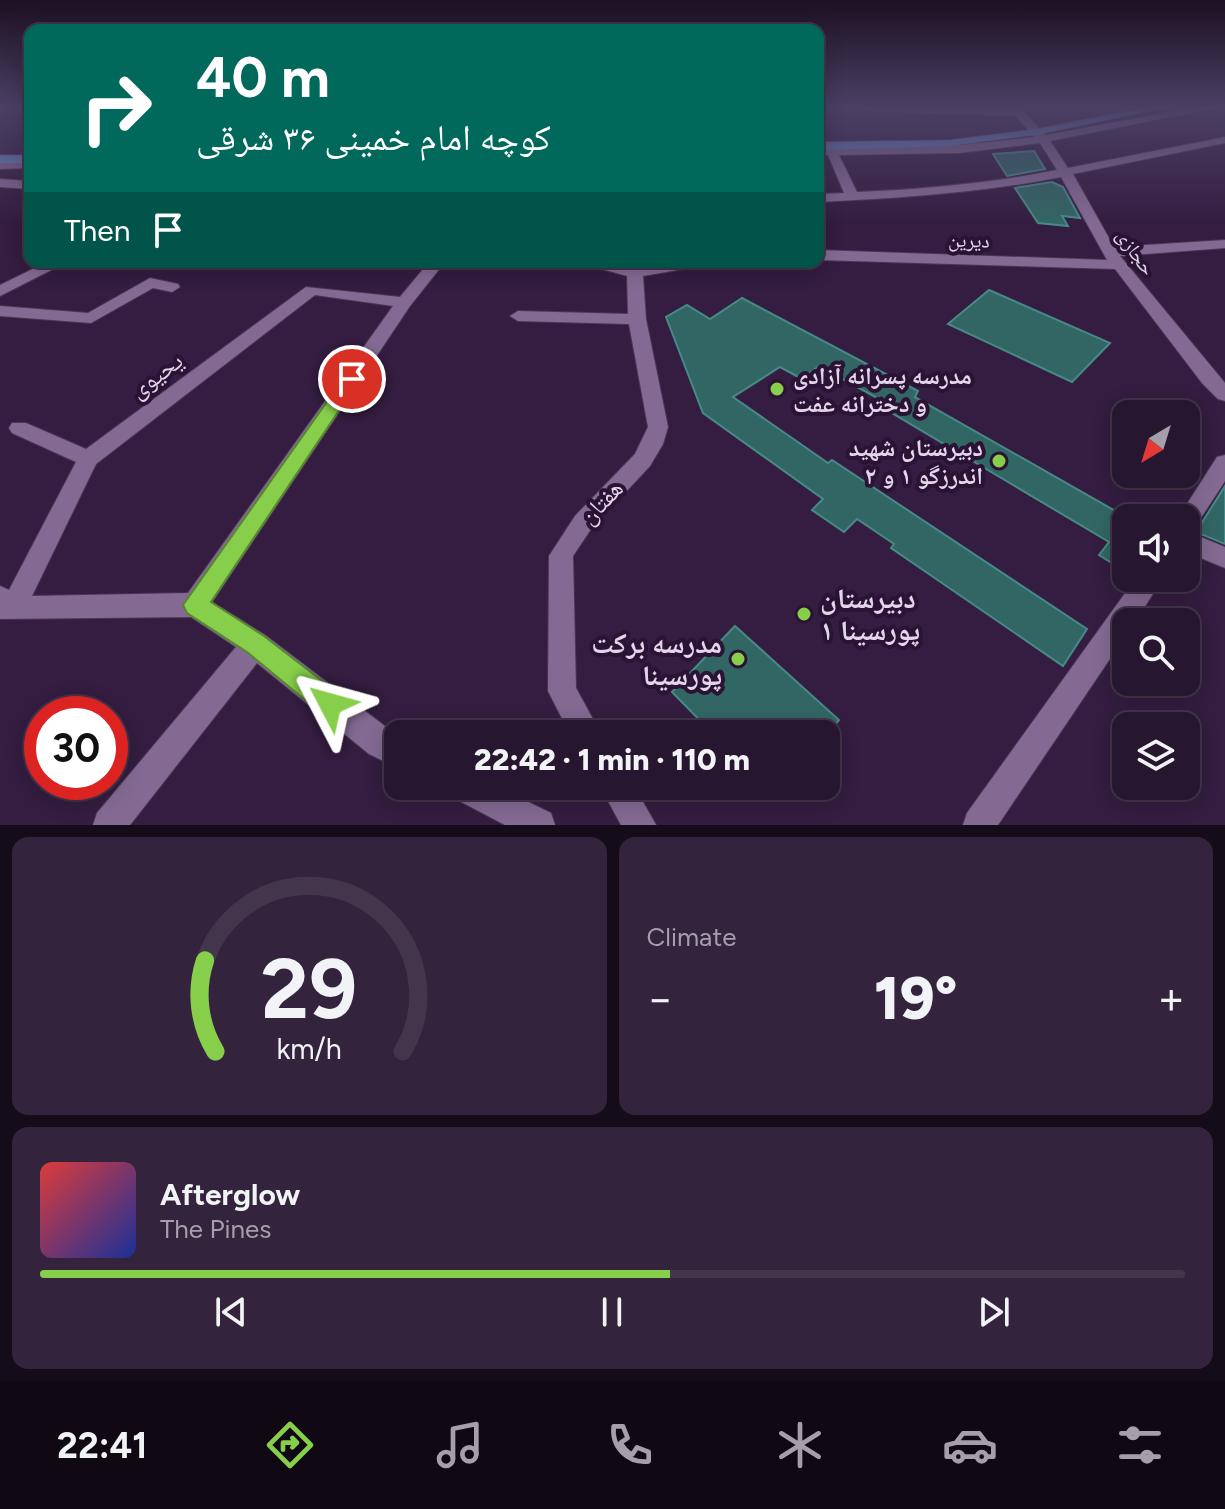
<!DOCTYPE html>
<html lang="en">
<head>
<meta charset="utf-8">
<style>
  body { margin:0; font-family:Figtree,"Noto Naskh Arabic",sans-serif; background:#33233c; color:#f1f3f6; height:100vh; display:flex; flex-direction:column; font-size:30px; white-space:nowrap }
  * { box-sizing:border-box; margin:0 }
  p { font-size:26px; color:#a49fab }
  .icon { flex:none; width:44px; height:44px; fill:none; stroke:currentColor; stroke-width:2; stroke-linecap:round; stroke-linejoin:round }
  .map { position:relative; height:825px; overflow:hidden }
  .sheet { display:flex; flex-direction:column; gap:12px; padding:12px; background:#150c1a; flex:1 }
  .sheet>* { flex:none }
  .top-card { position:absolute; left:24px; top:24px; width:800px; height:244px; border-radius:16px; box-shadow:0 4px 20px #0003,0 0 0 2px #43354c; background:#00695c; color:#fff; overflow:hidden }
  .needle { width:52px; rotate:218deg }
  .buttons { position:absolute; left:1112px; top:400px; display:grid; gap:16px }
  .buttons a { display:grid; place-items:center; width:88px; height:88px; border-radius:16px; background:#271630; box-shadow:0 4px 20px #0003,0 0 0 2px #43354c; font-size:40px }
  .speed { position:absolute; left:24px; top:696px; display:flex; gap:16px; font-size:40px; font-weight:700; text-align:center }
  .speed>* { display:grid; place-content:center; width:104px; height:104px; border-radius:50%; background:#271630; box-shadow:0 4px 20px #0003,0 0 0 2px #43354c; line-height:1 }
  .speed .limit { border:12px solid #d22; background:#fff; color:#111 }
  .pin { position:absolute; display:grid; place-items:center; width:68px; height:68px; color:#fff; margin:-34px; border:4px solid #fff; border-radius:50%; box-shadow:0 2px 8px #0007 }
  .me { position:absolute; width:88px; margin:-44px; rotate:309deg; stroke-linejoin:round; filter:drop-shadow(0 0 6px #0008) }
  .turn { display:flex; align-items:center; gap:28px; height:168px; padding:0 40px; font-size:36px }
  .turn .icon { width:104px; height:104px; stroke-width:2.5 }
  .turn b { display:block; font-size:56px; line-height:68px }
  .then { display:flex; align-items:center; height:76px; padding:0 40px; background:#0003; gap:16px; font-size:30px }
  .big { font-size:60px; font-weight:800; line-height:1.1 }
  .sheet .widget { flex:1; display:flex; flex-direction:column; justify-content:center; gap:12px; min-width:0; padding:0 28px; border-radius:16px; background:#33233c }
  .sheet .dial { align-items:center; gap:0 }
  .dial svg { height:208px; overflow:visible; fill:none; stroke:#43354c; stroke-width:7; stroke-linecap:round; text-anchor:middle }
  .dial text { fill:#f1f3f6; stroke:none }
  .song { display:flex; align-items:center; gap:24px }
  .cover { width:96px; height:96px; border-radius:12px; background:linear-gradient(135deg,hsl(0 70% 55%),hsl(230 70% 35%)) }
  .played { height:8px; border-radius:4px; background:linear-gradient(90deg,#87cf4a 55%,#43354c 55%) }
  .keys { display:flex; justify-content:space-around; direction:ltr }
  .heat { display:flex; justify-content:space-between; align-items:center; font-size:44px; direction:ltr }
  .sheet .tiles { flex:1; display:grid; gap:12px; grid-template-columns:1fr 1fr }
  .widget:last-child { grid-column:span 2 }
  .trip { position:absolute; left:384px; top:720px; width:456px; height:80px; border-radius:16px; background:#271630; box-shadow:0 4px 20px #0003,0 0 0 2px #43354c; font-weight:800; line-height:80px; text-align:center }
  .dock { display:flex; height:128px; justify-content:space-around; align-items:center; background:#100913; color:#a49fab }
  .dock .icon { width:56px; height:56px }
  .dock .active { color:#87cf4a }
  .dock b { font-size:36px; color:#f1f3f6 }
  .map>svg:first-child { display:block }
  .building { fill:#326664; stroke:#468a88; stroke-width:2 }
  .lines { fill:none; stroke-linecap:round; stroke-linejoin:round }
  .minor-casing { stroke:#4b3755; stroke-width:2 }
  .major-casing { stroke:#4b3755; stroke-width:2 }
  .minor { fill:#846a93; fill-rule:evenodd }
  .major { fill:#6a89ca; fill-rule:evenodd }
  .route { fill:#87cf4a; stroke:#588730; stroke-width:2 }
  .poi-dot { fill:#87cf4a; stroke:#2a1335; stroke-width:3 }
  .labels { text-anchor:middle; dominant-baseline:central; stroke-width:8; stroke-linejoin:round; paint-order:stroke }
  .far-street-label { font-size:20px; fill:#e3d5eb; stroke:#2a1335 }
  .street-label { font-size:24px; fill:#e3d5eb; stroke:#2a1335 }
  .poi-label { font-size:24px; font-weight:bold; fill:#e3d5eb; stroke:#2a1335; text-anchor:start }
  .near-poi-label { font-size:28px; font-weight:bold; fill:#e3d5eb; stroke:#2a1335; text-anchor:start }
</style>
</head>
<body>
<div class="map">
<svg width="1225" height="825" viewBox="0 0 1225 825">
  <rect width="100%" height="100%" fill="#341d40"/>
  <g class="building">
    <path d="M 1034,151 L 1045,169 L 1007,176 L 993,154 Z"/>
    <path d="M 1052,182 L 1063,187 L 1080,218 L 1062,216 L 1068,226 L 1038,223 L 1015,188 Z"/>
    <path d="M 989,290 L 1110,343 L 1072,382 L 948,324 Z"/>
    <path d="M 742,298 L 918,391 L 915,397 L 1126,517 L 1126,572 L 1099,555 L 1109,542 L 875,403 L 879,399 L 819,366 L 802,379 L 780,367 L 733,397 L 828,463 L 832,460 L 1087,629 L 1063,666 L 891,548 L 894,544 L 857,519 L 844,532 L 812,510 L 823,499 L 703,413 L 666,317 L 687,305 L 710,319 Z"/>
    <path d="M 1225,486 L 1225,544 L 1196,532 Z"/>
    <path d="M 735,626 L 839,720 L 827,734 L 713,734 L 672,692 Z"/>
  </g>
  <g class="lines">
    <g class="minor-casing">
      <g id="minor">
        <path d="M 863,108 L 1020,108 L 1046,135 L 1192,108 L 1215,108 L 1050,141 L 1068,168 L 1225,137 L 1225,143 L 1073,174 L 1114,247 L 1225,240 L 1225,248 L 1120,256 L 1225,383 L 1225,401 L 1218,399 L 1202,383 L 1115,269 L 818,260 L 818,250 L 1107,260 L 1061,177 C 981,193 900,198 818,202 L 818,194 L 844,193 L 828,155 L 818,156 L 818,148 L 960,145 L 1034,137 L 1016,116 L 868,111 ZM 1040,143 L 1057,170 C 991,183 924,189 857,192 L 839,155 L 960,153 Z"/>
        <path d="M 30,160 L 30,168 L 0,169 L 0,161 Z"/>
        <path d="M 0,179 L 30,181 L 30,189 L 0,187 Z"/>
        <path d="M 47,262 L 67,262 L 0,296 L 0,285 Z"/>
        <path d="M 429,262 L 445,262 L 410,306 L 212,602 L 265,635 L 398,736 L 398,768 L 369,754 L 257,663 L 130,825 L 93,825 L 97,813 L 236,647 L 191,617 L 0,619 L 0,586 L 9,590 L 76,462 L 12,433 L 9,428 L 12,423 L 26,423 L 86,449 L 306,287 L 400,297 ZM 315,295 L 393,306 L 188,593 L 32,596 L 96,464 Z"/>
        <path d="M 584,262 L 610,262 L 635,268 L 670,262 L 703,262 L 695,267 L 643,276 L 646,319 L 668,427 L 663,444 L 650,466 L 591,529 L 573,556 L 576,688 L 601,734 L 570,734 L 548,691 L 549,556 L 575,516 L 635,454 L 648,427 L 629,324 L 518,321 L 510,316 L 518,311 L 628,314 L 627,276 L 587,265 Z"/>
        <path d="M 150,278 L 178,284 L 180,287 L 172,292 L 153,288 L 91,323 L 0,316 L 0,306 L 88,313 Z"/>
        <path d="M 1225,455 L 1225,481 L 1191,533 L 1225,547 L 1225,568 L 1186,552 L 1186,518 L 1178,518 L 1217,457 Z"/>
        <path d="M 1136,578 L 1163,578 L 1135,622 L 1126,622 L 1126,635 L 998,825 L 963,825 L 967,813 Z"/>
        <path d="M 447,786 L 496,786 L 551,813 L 555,825 L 505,825 L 452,797 Z"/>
        <path d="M 600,786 L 634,786 L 656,825 L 621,825 Z"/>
      </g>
    </g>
    <g class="major-casing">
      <g id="major">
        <path d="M 1142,108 L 1164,108 L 1036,135 L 950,146 L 818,150 L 818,142 L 950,140 L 1036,129 Z"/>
        <rect x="0" y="155" width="30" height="8"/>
      </g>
    </g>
    <use href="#minor" class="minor"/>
    <use href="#major" class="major"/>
  </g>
  <linearGradient id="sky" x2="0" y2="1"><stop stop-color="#1d1023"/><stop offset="0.48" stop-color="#4a4064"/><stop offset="1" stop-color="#4a4064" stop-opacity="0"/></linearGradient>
  <rect width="1225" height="224" fill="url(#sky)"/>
  <path class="route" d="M 352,373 L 360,379 L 211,602 L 264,636 L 339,694 L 343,704 L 339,713 L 330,717 L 321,713 L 247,652 L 187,613 L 183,605 L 346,375 Z"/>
  <g class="poi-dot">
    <circle cx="777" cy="389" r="8"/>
    <circle cx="999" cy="461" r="8"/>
    <circle cx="804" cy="614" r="8"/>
    <circle cx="738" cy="659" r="8"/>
  </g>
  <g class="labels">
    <g class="far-street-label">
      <text transform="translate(969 240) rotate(2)">دیرین</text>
      <text transform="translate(1136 252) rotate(55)">حجازی</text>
    </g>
    <g class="street-label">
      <text transform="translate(156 375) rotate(-37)">یحیوی</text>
      <text transform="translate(601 502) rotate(-46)">هفتان</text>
    </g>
    <g class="poi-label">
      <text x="793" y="375">مدرسه پسرانه آزادی<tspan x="793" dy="28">و دخترانه عفت</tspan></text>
      <text x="983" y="447" text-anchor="end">دبیرستان شهید<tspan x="983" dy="28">اندرزگو ۱ و ۲</tspan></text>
    </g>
    <g class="near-poi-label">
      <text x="820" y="598">دبیرستان<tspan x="820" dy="32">پورسینا ۱</tspan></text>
      <text x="722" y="643" text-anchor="end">مدرسه برکت<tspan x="722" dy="32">پورسینا</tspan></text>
    </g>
  </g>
</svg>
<div class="buttons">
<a><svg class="needle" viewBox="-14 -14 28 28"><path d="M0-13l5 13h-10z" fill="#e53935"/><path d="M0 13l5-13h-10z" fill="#a49fab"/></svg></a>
<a><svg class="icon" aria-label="sound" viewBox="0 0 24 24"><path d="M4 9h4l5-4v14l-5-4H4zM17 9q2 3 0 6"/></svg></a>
<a><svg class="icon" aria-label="search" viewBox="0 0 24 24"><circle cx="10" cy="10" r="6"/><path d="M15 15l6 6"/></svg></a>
<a><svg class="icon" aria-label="layers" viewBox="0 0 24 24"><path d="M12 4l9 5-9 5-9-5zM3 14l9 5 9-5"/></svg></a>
</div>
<div class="speed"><div class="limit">30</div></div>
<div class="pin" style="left:352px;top:379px;background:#d93025"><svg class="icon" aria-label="arrive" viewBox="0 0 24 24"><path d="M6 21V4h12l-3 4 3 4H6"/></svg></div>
<svg class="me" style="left:330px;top:704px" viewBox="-20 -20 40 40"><path d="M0-17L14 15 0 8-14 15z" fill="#87cf4a" stroke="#fff" stroke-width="4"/></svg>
<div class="trip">22:42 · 1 min · 110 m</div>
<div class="top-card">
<div class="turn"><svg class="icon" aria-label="right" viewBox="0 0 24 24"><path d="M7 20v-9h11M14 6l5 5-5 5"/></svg><div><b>40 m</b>کوچه امام خمینی ۳۶ شرقی</div></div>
<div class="then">Then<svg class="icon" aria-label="arrive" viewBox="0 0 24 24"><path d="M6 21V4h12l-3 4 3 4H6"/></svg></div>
</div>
</div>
<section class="sheet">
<div class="tiles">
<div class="widget dial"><svg viewBox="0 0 100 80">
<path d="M14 69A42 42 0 1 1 86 69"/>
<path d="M14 69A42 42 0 0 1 10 34" stroke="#87cf4a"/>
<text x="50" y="56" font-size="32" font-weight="700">29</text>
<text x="50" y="72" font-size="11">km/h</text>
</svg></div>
<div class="widget"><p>Climate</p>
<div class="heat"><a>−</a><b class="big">19°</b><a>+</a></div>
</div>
<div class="widget">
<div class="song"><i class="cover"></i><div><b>Afterglow</b><p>The Pines</p></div></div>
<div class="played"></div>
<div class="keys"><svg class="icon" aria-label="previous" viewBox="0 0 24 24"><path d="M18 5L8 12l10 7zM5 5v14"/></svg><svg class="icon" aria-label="pause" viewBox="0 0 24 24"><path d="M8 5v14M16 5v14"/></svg><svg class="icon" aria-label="next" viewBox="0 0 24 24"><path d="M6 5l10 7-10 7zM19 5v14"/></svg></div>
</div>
</div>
</section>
<nav class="dock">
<b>22:41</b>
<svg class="icon active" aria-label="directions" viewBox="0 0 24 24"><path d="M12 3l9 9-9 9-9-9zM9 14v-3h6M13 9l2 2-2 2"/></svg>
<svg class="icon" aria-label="music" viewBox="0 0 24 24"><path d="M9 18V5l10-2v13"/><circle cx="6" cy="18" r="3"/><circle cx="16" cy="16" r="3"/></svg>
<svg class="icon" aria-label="phone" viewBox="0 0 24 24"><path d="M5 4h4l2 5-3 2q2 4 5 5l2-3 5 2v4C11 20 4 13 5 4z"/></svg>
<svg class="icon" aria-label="climate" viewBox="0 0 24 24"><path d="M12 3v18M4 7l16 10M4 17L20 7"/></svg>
<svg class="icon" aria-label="car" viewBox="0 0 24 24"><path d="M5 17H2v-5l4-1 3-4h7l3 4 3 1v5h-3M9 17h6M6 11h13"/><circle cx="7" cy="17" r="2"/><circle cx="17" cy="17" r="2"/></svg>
<svg class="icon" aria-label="filters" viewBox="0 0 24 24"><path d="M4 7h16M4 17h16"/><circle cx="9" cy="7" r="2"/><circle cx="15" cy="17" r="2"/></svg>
</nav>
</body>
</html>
